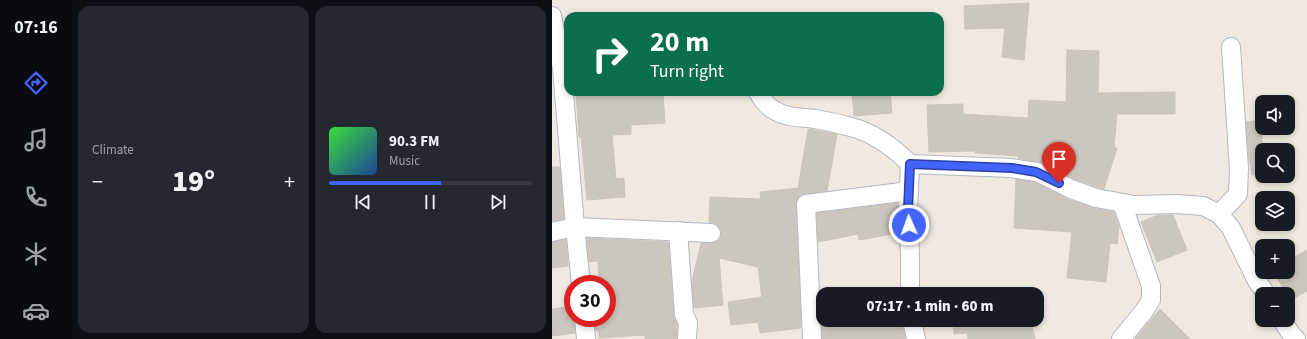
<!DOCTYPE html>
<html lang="en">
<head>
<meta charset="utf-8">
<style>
  body { margin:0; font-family:"Source Sans 3",sans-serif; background:#242831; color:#f1f3f6; height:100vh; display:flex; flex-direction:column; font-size:15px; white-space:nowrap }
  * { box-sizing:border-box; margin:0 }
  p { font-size:13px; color:#9ea1a6 }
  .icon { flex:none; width:22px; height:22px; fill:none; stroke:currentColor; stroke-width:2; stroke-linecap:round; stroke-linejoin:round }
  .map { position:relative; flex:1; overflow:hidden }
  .sheet { display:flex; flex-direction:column; gap:6px; padding:6px; background:#0d0f14; width:480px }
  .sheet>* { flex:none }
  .guide { position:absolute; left:12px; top:12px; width:380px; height:84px; border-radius:12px; box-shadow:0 2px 6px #0003; background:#0b6e4f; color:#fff; overflow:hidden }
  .controls { position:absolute; left:703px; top:95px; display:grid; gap:8px }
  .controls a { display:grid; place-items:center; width:40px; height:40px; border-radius:8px; background:#171b24; box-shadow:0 2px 6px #0003; font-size:20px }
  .speed { position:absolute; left:12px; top:275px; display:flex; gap:8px; font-size:20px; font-weight:700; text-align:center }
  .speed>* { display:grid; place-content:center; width:52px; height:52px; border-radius:50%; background:#171b24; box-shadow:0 2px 6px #0003; line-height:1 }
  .speed .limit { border:6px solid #d22; background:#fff; color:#111 }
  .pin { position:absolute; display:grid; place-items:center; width:34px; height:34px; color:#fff; margin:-41px -17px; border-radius:50% 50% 50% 0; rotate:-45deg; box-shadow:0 0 4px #0007 }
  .pin .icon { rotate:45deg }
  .me { position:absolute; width:44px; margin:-22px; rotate:358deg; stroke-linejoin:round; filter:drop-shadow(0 0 3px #0008) }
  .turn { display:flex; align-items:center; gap:14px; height:84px; padding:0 20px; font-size:18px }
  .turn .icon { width:52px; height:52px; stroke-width:2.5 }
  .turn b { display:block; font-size:28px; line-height:34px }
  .big { font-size:30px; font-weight:800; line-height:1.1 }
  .sheet .card { flex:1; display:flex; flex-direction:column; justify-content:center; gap:6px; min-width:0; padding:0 14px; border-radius:12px; background:#242831 }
  .song { display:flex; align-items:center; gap:12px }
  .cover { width:48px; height:48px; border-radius:6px; background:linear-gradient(135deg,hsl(120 70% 55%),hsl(220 70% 35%)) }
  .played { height:4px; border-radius:2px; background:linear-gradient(90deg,#4264fb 55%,#363941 55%) }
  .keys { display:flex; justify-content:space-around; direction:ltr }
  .heat { display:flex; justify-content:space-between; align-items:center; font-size:22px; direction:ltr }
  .sheet .tiles { flex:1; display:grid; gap:6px; grid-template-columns:repeat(2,1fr) }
  .trip { position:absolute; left:264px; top:287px; width:228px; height:40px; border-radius:12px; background:#171b24; box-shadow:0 2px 6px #0003; font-weight:800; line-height:40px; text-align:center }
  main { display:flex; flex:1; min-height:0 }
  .tab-bar { display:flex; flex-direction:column; width:72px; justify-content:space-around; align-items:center; background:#090b0e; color:#9ea1a6 }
  .tab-bar .icon { width:28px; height:28px }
  .tab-bar .current { color:#4264fb }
  .tab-bar b { font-size:18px; color:#f1f3f6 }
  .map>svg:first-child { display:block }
  .building { fill:#cbc7bf; stroke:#cbc5ba }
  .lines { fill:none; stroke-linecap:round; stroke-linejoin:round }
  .minor-casing { stroke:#b4b7c1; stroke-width:20 }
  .minor { stroke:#fff; stroke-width:18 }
  .route-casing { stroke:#2b41a3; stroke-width:10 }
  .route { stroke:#4264fb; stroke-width:7 }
</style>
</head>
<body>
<main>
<nav class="tab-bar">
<b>07:16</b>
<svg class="icon current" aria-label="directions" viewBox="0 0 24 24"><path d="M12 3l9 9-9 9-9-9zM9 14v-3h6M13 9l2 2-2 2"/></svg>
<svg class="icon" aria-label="music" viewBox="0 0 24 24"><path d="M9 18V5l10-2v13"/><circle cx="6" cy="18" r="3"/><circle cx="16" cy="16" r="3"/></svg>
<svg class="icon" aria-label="phone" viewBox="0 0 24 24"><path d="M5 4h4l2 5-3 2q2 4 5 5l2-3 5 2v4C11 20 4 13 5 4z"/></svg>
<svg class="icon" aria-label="climate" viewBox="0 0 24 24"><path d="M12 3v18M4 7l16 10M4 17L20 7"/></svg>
<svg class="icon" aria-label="car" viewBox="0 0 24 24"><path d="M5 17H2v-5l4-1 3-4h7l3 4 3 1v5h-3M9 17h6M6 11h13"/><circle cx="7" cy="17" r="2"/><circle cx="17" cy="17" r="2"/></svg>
</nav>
<section class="sheet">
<div class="tiles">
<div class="card"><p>Climate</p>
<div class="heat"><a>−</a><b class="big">19°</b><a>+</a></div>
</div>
<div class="card">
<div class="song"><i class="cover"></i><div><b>90.3 FM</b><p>Music</p></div></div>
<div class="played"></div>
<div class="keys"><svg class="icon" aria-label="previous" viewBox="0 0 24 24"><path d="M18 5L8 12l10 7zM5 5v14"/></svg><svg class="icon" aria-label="pause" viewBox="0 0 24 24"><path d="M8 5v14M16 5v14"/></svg><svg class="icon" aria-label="next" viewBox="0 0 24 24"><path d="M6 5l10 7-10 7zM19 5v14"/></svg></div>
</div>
</div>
</section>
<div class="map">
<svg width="755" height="339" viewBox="0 0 755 339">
  <rect width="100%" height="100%" fill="#efe9e1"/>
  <g class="building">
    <path d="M 477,3 L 472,60 L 450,57 L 453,28 L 413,29 L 412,6 Z"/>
    <path d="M 515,50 L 547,51 L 546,93 L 623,92 L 623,114 L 565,114 L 562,147 L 565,148 L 552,189 L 523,179 L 489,163 L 466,158 L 466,156 L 423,153 L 423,151 L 377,152 L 375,105 L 411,104 L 411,114 L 476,118 L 477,100 L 514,102 Z"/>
    <path d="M 24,92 L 111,92 L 113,123 L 79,125 L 79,134 L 60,135 L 64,179 L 72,178 L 73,197 L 35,200 L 29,137 L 27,137 Z"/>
    <path d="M 300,92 L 338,92 L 340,113 L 302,116 Z"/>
    <path d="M 710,120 L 710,174 L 700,175 L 697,158 L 694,122 Z"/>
    <path d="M 256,129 L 285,134 L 275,191 L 253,194 L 248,195 L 245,199 L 244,204 L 249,328 L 208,333 L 206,322 L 179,325 L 176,302 L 210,297 L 206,267 L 167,258 L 171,305 L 142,308 L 140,282 L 149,243 L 163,242 L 168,239 L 169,234 L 168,229 L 165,224 L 157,222 L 158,197 L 209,199 L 208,192 L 246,188 Z"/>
    <path d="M 0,167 L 8,167 L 12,219 L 0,221 Z"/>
    <path d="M 464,179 L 482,182 L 515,199 L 541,208 L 562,212 L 567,227 L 565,244 L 558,243 L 554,282 L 515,278 L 520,232 L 462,228 Z"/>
    <path d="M 345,203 L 346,233 L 307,240 L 306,234 L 266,242 L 265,213 Z"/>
    <path d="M 606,215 L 621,215 L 635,250 L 605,262 L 589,222 Z"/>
    <path d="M 35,238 L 116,242 L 122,315 L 125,324 L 125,339 L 93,339 L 93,335 L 47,338 L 47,330 L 44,331 L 43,318 L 55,318 L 55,284 L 47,284 L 46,261 L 37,262 Z"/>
    <path d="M 14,240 L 16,266 L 0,268 L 0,242 Z"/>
    <path d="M 755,250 L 755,291 L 738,300 L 736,294 L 734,294 L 722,272 L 736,272 L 736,261 Z"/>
    <path d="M 269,299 L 271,299 L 271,320 L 350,320 L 353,339 L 270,339 Z"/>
    <path d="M 21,306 L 23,333 L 0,336 L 0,309 Z"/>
    <path d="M 608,309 L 638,339 L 583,339 Z"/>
    <path d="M 401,320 L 479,320 L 483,339 L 416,339 L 415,333 L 402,334 Z"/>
  </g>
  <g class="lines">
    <g class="minor-casing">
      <g id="minor">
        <path d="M 0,16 L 10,68 L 23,227 L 0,232"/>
        <path d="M 206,92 C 210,99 214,106 222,110 C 234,118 249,117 263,119 C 275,121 288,124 299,127 C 322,133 342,148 358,164"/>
        <path d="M 667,214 L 686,194 L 687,169 L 679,47"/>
        <path d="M 126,231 L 132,314 L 136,323 L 135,339"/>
        <path d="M 29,284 L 23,227 L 159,233"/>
        <path d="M 358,294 L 358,256 L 356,210 L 358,164 L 459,168 L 485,172 L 519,189 L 544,198 L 582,205 L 625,204 L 651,206 L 667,214 L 679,228 L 705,281 L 714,294"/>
        <path d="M 32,318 L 34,339"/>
        <path d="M 360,320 L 364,339"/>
        <path d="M 730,320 L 739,334 L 744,339"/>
        <path d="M 260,339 L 254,204 L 357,191"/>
        <path d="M 569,339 L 592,311 L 599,300 L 599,286 L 570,203"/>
      </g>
    </g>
    <use href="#minor" class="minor"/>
  </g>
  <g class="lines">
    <g class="route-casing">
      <path id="route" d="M 357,225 L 356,210 L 358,164 L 460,168 L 484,172 L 507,183"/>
    </g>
    <use href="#route" class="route"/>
  </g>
</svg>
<div class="controls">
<a><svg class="icon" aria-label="sound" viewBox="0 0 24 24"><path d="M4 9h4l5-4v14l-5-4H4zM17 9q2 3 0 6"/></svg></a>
<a><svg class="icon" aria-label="search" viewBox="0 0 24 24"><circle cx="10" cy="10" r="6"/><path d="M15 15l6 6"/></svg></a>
<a><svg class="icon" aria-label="layers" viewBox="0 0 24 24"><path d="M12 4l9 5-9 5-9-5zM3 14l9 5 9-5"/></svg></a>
<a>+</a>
<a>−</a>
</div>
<div class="speed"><div class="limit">30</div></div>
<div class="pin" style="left:507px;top:183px;background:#d93025"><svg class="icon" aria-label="arrive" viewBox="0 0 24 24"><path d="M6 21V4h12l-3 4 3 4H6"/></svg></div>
<svg class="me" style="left:357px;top:225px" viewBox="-20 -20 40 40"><circle r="17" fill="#4264fb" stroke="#fff" stroke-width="3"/><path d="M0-11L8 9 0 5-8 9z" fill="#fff"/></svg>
<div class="trip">07:17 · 1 min · 60 m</div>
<div class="guide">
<div class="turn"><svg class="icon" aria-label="right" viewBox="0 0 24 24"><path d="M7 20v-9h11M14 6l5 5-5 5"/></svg><div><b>20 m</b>Turn right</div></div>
</div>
</div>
</main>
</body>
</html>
